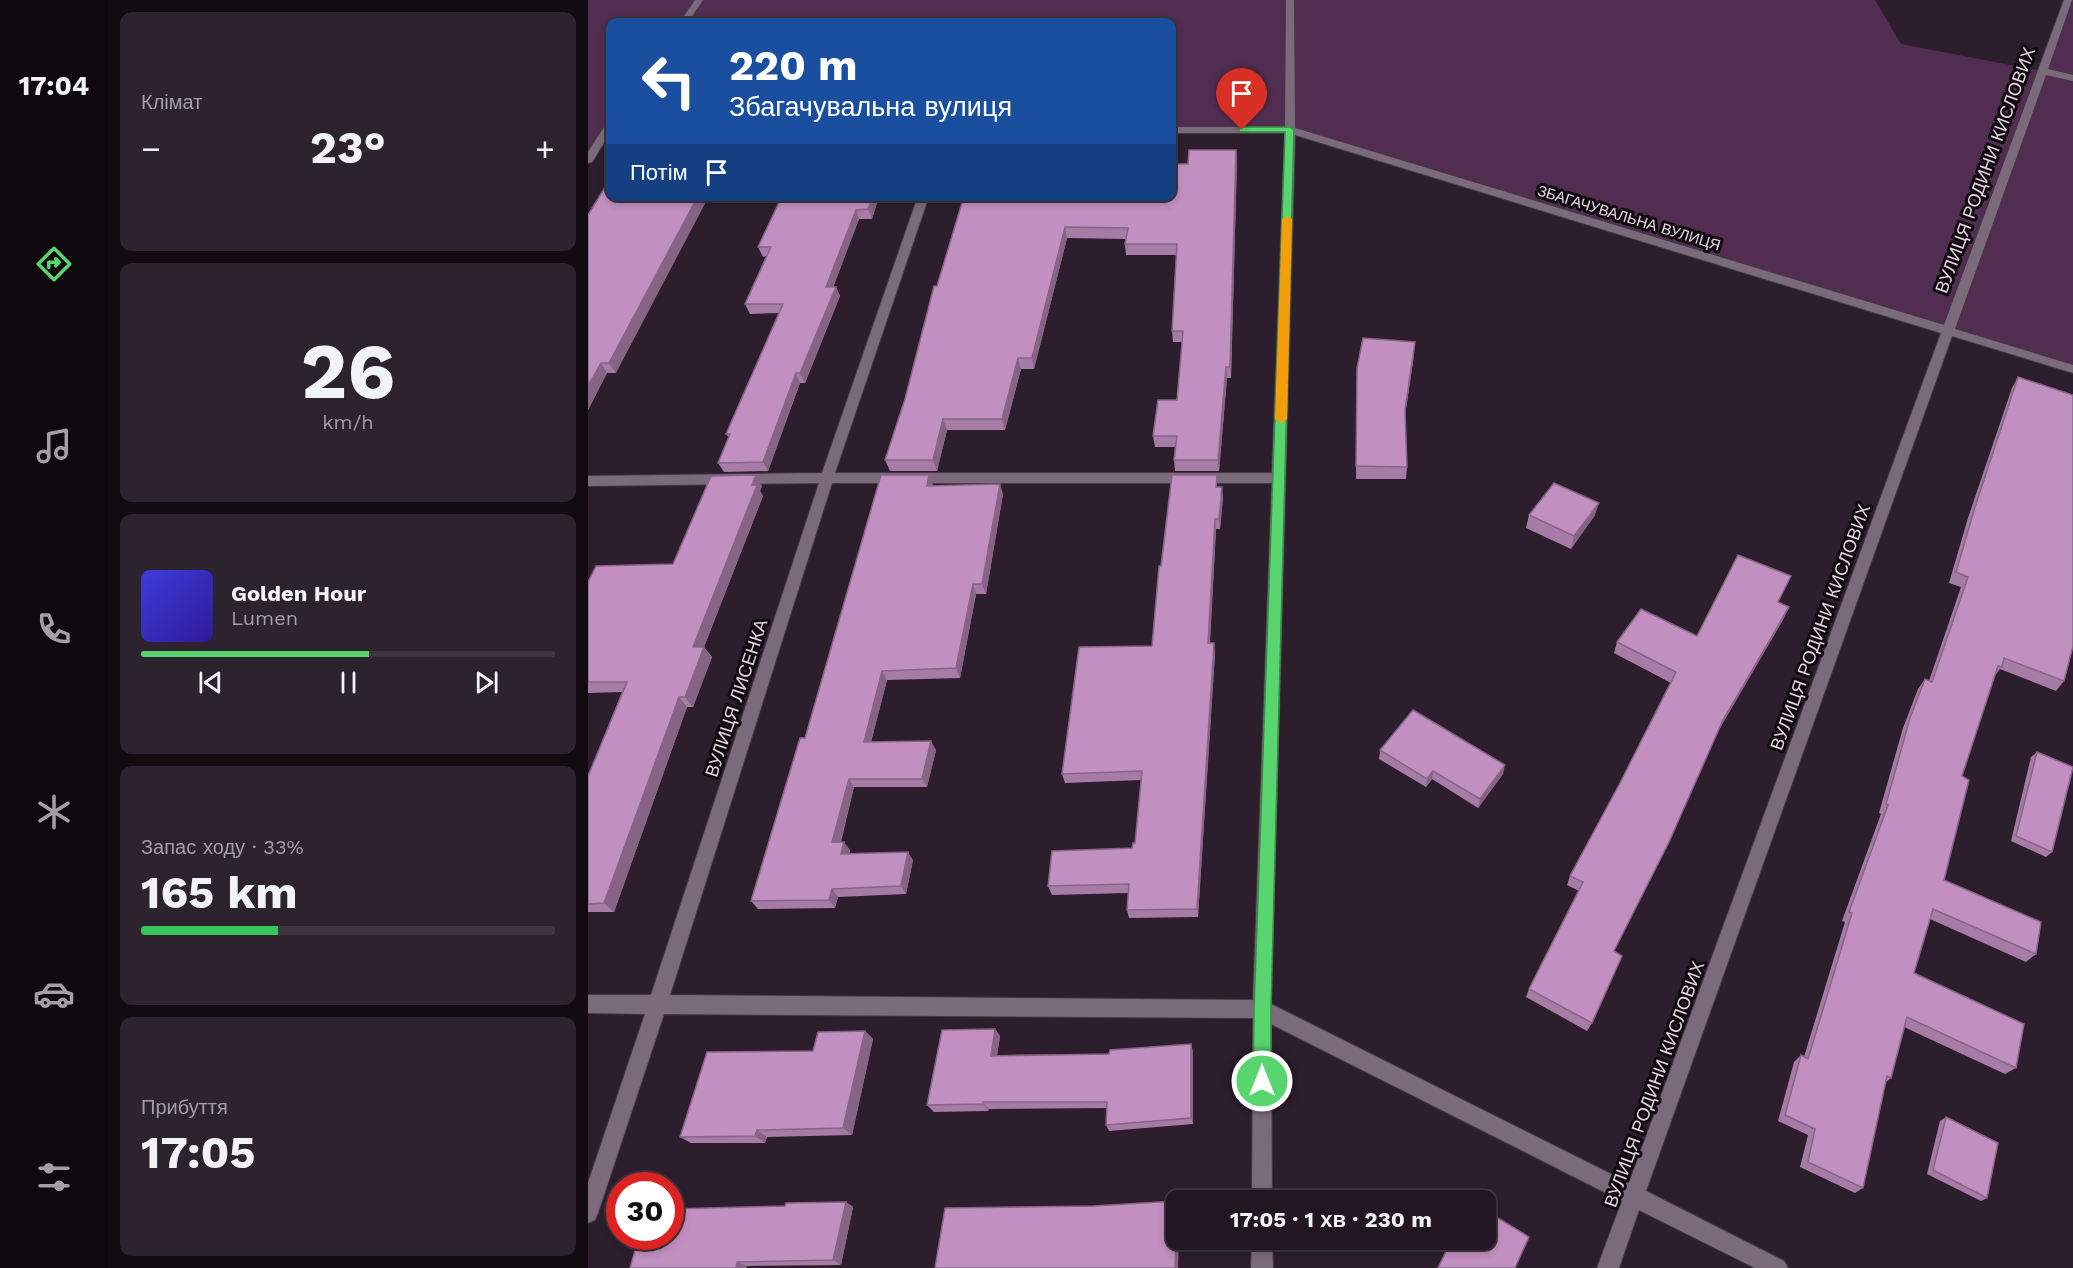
<!DOCTYPE html>
<html lang="uk">
<head>
<meta charset="utf-8">
<style>
  body { margin:0; font-family:"Work Sans",sans-serif; background:#2d232e; color:#f1f3f6; height:100vh; display:flex; flex-direction:column; font-size:22px; white-space:nowrap }
  * { box-sizing:border-box; margin:0 }
  p { font-size:20px; color:#a29fa5 }
  .icon { flex:none; width:33px; height:33px; fill:none; stroke:currentColor; stroke-width:2; stroke-linecap:round; stroke-linejoin:round }
  .map { position:relative; flex:1; overflow:hidden }
  .drawer { display:flex; flex-direction:column; gap:12px; padding:12px; background:#120c12; width:480px }
  .drawer>* { flex:none }
  .banner { position:absolute; left:18px; top:18px; width:570px; height:183px; border-radius:12px; box-shadow:0 3px 9px #0003,0 0 0 2px #3e353f; background:#1a4fa0; color:#fff; overflow:hidden }
  .speed { position:absolute; left:18px; top:1172px; display:flex; gap:12px; font-size:30px; font-weight:700; text-align:center }
  .speed>* { display:grid; place-content:center; width:78px; height:78px; border-radius:50%; background:#211621; box-shadow:0 3px 9px #0003,0 0 0 2px #3e353f; line-height:1 }
  .speed .limit { border:9px solid #d22; background:#fff; color:#111 }
  .pin { position:absolute; display:grid; place-items:center; width:51px; height:51px; color:#fff; margin:-62px -26px; border-radius:50% 50% 50% 0; rotate:-45deg; box-shadow:0 0 6px #0007 }
  .pin .icon { rotate:45deg }
  .me { position:absolute; width:66px; margin:-33px; rotate:0deg; stroke-linejoin:round; filter:drop-shadow(0 0 4px #0008) }
  .turn { display:flex; align-items:center; gap:21px; height:126px; padding:0 24px; font-size:27px }
  .turn .icon { width:78px; height:78px; stroke-width:2.5 }
  .turn b { display:block; font-size:42px; line-height:51px }
  .then { display:flex; align-items:center; height:57px; padding:0 24px; background:#0003; gap:12px; font-size:22px }
  .big { font-size:45px; font-weight:700; line-height:1.1 }
  .drawer .card { flex:1; display:flex; flex-direction:column; justify-content:center; gap:9px; min-width:0; padding:0 21px; border-radius:12px; background:#2d232e }
  .drawer .dial { align-items:center; gap:0 }
  .dial b { font-size:78px; line-height:1 }
  .song { display:flex; align-items:center; gap:18px }
  .cover { width:72px; height:72px; border-radius:9px; background:linear-gradient(135deg,hsl(240 70% 55%),hsl(250 70% 35%)) }
  .played { height:6px; border-radius:3px; background:linear-gradient(90deg,#59d56f 55%,#3e353f 55%) }
  .keys { display:flex; justify-content:space-around; direction:ltr }
  .heat { display:flex; justify-content:space-between; align-items:center; font-size:33px; direction:ltr }
  .charge { height:9px; border-radius:4px; background:linear-gradient(90deg,#34c759 33%,#3e353f 0) }
  .trip { position:absolute; left:578px; top:1190px; width:330px; height:60px; border-radius:12px; background:#211621; box-shadow:0 3px 9px #0003,0 0 0 2px #3e353f; font-weight:700; line-height:60px; text-align:center }
  main { display:flex; flex:1; min-height:0 }
  .tab-bar { display:flex; flex-direction:column; width:108px; justify-content:space-around; align-items:center; background:#0d090d; color:#a29fa5 }
  .tab-bar .icon { width:42px; height:42px }
  .tab-bar .current { color:#59d56f }
  .tab-bar b { font-size:27px; color:#f1f3f6 }
  .map>svg:first-child { display:block }
  .green { fill:#512e51 }
  .lines { fill:none; stroke-linecap:round; stroke-linejoin:round }
  .minor-casing { stroke:#453a45; stroke-width:2 }
  .minor { fill:#7b6a7b; fill-rule:evenodd }
  .wall { fill:#a67ba5 }
  .shaded-wall { fill:#876486 }
  .building { fill:#c18fc0; stroke:#876486; stroke-width:1.5 }
  .route { fill:#59d56f; stroke:#3a8a48; stroke-width:1.5 }
  .slow { fill:#f59e0b }
  .labels { text-anchor:middle; dominant-baseline:central; stroke-width:6; stroke-linejoin:round; paint-order:stroke }
  .far-street-label { font-size:15px; fill:#e2d8e1; stroke:#110b11 }
  .street-label { font-size:18px; fill:#e2d8e1; stroke:#110b11 }
</style>
</head>
<body>
<main>
<nav class="tab-bar">
<b>17:04</b>
<svg class="icon current" aria-label="directions" viewBox="0 0 24 24"><path d="M12 3l9 9-9 9-9-9zM9 14v-3h6M13 9l2 2-2 2"/></svg>
<svg class="icon" aria-label="music" viewBox="0 0 24 24"><path d="M9 18V5l10-2v13"/><circle cx="6" cy="18" r="3"/><circle cx="16" cy="16" r="3"/></svg>
<svg class="icon" aria-label="phone" viewBox="0 0 24 24"><path d="M5 4h4l2 5-3 2q2 4 5 5l2-3 5 2v4C11 20 4 13 5 4z"/></svg>
<svg class="icon" aria-label="climate" viewBox="0 0 24 24"><path d="M12 3v18M4 7l16 10M4 17L20 7"/></svg>
<svg class="icon" aria-label="car" viewBox="0 0 24 24"><path d="M5 17H2v-5l4-1 3-4h7l3 4 3 1v5h-3M9 17h6M6 11h13"/><circle cx="7" cy="17" r="2"/><circle cx="17" cy="17" r="2"/></svg>
<svg class="icon" aria-label="filters" viewBox="0 0 24 24"><path d="M4 7h16M4 17h16"/><circle cx="9" cy="7" r="2"/><circle cx="15" cy="17" r="2"/></svg>
</nav>
<section class="drawer">
<div class="card"><p>Клімат</p>
<div class="heat"><a>−</a><b class="big">23°</b><a>+</a></div>
</div>
<div class="card dial"><b>26</b><p>km/h</p></div>
<div class="card">
<div class="song"><i class="cover"></i><div><b>Golden Hour</b><p>Lumen</p></div></div>
<div class="played"></div>
<div class="keys"><svg class="icon" aria-label="previous" viewBox="0 0 24 24"><path d="M18 5L8 12l10 7zM5 5v14"/></svg><svg class="icon" aria-label="pause" viewBox="0 0 24 24"><path d="M8 5v14M16 5v14"/></svg><svg class="icon" aria-label="next" viewBox="0 0 24 24"><path d="M6 5l10 7-10 7zM19 5v14"/></svg></div>
</div>
<div class="card"><p>Запас ходу · 33%</p><b class="big">165 km</b><div class="charge"></div></div>
<div class="card"><p>Прибуття</p><b class="big">17:05</b></div>
</section>
<div class="map">
<svg width="1485" height="1268" viewBox="0 0 1485 1268">
  <rect width="100%" height="100%" fill="#2c1e2c"/>
  <path class="green" d="M 0,0 L 1287,0 L 1313,44 L 1454,71 L 1481,0 L 1485,0 L 1485,369 L 702,130 L 584,130 L 584,22 L 22,22 L 22,129 L 0,160 Z"/>
  <g class="lines">
    <g class="minor-casing">
      <g id="minor">
        <path d="M 107,0 L 115,0 L 100,22 L 92,22 Z"/>
        <path d="M 698,0 L 706,0 L 707,128 L 1356,325 L 1476,0 L 1484,0 L 1460,69 L 1485,75 L 1485,81 L 1458,75 L 1367,329 L 1485,365 L 1485,373 L 1364,336 L 1058,1191 L 1196,1261 L 1200,1268 L 1167,1268 L 1051,1210 L 1031,1268 L 1009,1268 L 1034,1201 L 683,1024 L 684,1200 L 664,1200 L 665,1018 L 76,1014 L 10,1213 L 7,1220 L 0,1223 L 0,1183 L 57,1014 L 0,1013 L 0,995 L 63,995 L 231,483 L 0,486 L 0,476 L 234,473 L 330,196 L 341,196 L 247,473 L 684,473 L 697,133 L 584,133 L 584,127 L 697,127 ZM 707,135 L 1353,333 L 1041,1183 L 683,1004 ZM 244,483 L 684,483 L 665,1000 L 82,995 Z"/>
        <path d="M 22,123 L 22,133 L 4,162 L 0,163 L 0,152 L 18,124 Z"/>
        <path d="M 664,1239 L 684,1239 L 685,1268 L 663,1268 Z"/>
      </g>
    </g>
    <use href="#minor" class="minor"/>
  </g>
  <g class="wall">
    <path d="M 648,150 L 649,161 L 643,378 L 639,378 L 631,471 L 587,471 L 586,460 L 587,447 L 567,447 L 565,436 L 589,400 L 594,342 L 585,342 L 584,331 L 588,255 L 538,255 L 537,244 L 538,239 L 479,238 L 446,369 L 433,369 L 417,430 L 359,430 L 349,471 L 302,471 L 297,460 L 317,399 L 376,196 L 584,196 L 600,164 Z"/>
    <path d="M 291,196 L 284,219 L 271,219 L 245,287 L 248,287 L 252,296 L 217,383 L 212,383 L 180,471 L 136,472 L 130,463 L 141,438 L 138,434 L 191,313 L 162,314 L 157,304 L 178,256 L 175,257 L 170,247 Z"/>
    <path d="M 0,215 L 28,373 L 19,373 L 0,410 Z"/>
    <path d="M 826,355 L 817,415 L 819,467 L 818,479 L 768,479 L 769,368 Z"/>
    <path d="M 1430,377 L 1476,681 L 1468,691 L 1412,669 L 1406,677 L 1374,776 L 1356,880 L 1448,954 L 1438,962 L 1342,919 L 1326,973 L 1428,1068 L 1417,1074 L 1316,1027 L 1303,1078 L 1297,1083 L 1275,1188 L 1267,1193 L 1212,1167 L 1220,1135 L 1190,1121 L 1206,1062 L 1213,1055 L 1216,1057 L 1257,922 L 1254,921 L 1293,814 L 1291,813 L 1315,728 L 1330,689 L 1337,679 L 1341,681 L 1373,587 L 1361,583 L 1380,518 L 1424,388 Z"/>
    <path d="M 341,475 L 345,486 L 415,494 L 398,594 L 388,594 L 372,678 L 299,680 L 283,742 L 348,750 L 339,787 L 266,787 L 253,842 L 262,850 L 261,854 L 325,860 L 318,894 L 250,897 L 247,908 L 170,909 L 163,901 L 217,738 Z"/>
    <path d="M 174,486 L 172,491 L 175,496 L 116,647 L 124,657 L 105,707 L 99,707 L 26,912 L 0,912 L 0,776 L 34,692 L 0,693 L 0,582 L 85,564 Z"/>
    <path d="M 630,487 L 635,497 L 632,529 L 628,529 L 622,643 L 627,653 L 610,917 L 541,918 L 539,910 L 540,893 L 464,895 L 460,886 L 544,848 L 547,843 L 553,780 L 477,783 L 474,774 L 564,646 L 573,566 Z"/>
    <path d="M 941,515 L 1007,515 L 983,549 L 938,528 Z"/>
    <path d="M 1190,602 L 1196,618 L 1132,728 L 1026,951 L 1004,1023 L 999,1031 L 938,997 L 941,989 L 991,891 L 979,885 L 982,876 L 1032,783 L 1083,683 L 1026,653 L 1029,642 L 1109,636 Z"/>
    <path d="M 792,750 L 915,774 L 890,808 L 844,779 L 838,787 L 791,759 Z"/>
    <path d="M 1449,752 L 1464,852 L 1458,857 L 1423,841 L 1443,757 Z"/>
    <path d="M 407,1029 L 412,1036 L 409,1055 L 521,1054 L 605,1051 L 605,1124 L 521,1131 L 518,1125 L 519,1108 L 401,1109 L 400,1111 L 346,1112 L 339,1105 Z"/>
    <path d="M 277,1031 L 285,1039 L 264,1135 L 179,1137 L 177,1143 L 103,1143 L 92,1137 L 225,1051 Z"/>
    <path d="M 1358,1117 L 1399,1198 L 1393,1201 L 1339,1174 L 1352,1121 Z"/>
    <path d="M 258,1202 L 265,1207 L 253,1265 L 159,1266 L 158,1268 L 42,1268 L 197,1206 Z"/>
    <path d="M 853,1239 L 927,1268 L 857,1252 L 850,1247 Z"/>
  </g>
  <g class="shaded-wall">
    <path d="M 648,150 L 649,161 L 643,378 L 642,367 Z"/>
    <path d="M 110,196 L 121,196 L 28,373 L 21,363 Z"/>
    <path d="M 285,196 L 291,196 L 284,219 L 280,209 Z"/>
    <path d="M 268,210 L 271,219 L 242,296 L 238,287 Z"/>
    <path d="M 477,227 L 479,238 L 446,369 L 444,358 Z"/>
    <path d="M 248,287 L 252,296 L 217,383 L 212,373 Z"/>
    <path d="M 827,342 L 826,355 L 816,422 L 817,410 Z"/>
    <path d="M 430,358 L 433,369 L 417,430 L 414,419 Z"/>
    <path d="M 13,363 L 19,373 L 0,410 L 0,386 Z"/>
    <path d="M 638,367 L 639,378 L 631,471 L 630,460 Z"/>
    <path d="M 208,373 L 212,383 L 180,471 L 175,462 Z"/>
    <path d="M 355,419 L 359,430 L 349,471 L 345,460 Z"/>
    <path d="M 168,475 L 174,486 L 172,491 L 175,496 L 116,647 L 124,657 L 105,707 L 97,697 L 105,647 Z"/>
    <path d="M 341,475 L 345,485 L 343,496 L 339,486 Z"/>
    <path d="M 412,484 L 415,494 L 398,594 L 394,584 Z"/>
    <path d="M 634,487 L 635,497 L 632,529 L 631,519 Z"/>
    <path d="M 1011,503 L 1007,515 L 983,549 L 986,536 Z"/>
    <path d="M 627,519 L 628,529 L 621,653 L 620,643 Z"/>
    <path d="M 385,584 L 388,594 L 372,678 L 368,668 Z"/>
    <path d="M 1201,607 L 1196,618 L 1130,731 L 1135,720 Z"/>
    <path d="M 626,643 L 627,653 L 610,917 L 609,909 Z"/>
    <path d="M 294,671 L 299,680 L 281,750 L 276,742 Z"/>
    <path d="M 91,697 L 99,707 L 26,912 L 16,903 Z"/>
    <path d="M 343,741 L 348,750 L 339,787 L 334,779 Z"/>
    <path d="M 917,765 L 915,774 L 890,808 L 892,799 Z"/>
    <path d="M 845,771 L 844,779 L 838,787 L 839,779 Z"/>
    <path d="M 261,779 L 266,787 L 250,850 L 244,842 Z"/>
    <path d="M 256,842 L 262,850 L 259,862 L 253,854 Z"/>
    <path d="M 320,852 L 325,860 L 318,894 L 313,886 Z"/>
    <path d="M 244,889 L 250,897 L 247,908 L 241,900 Z"/>
    <path d="M 407,1029 L 412,1036 L 408,1063 L 403,1056 Z"/>
    <path d="M 277,1031 L 285,1039 L 264,1135 L 255,1128 Z"/>
    <path d="M 603,1044 L 605,1051 L 605,1124 L 603,1118 Z"/>
    <path d="M 395,1102 L 401,1109 L 400,1111 L 395,1104 Z"/>
    <path d="M 169,1130 L 179,1137 L 177,1143 L 167,1136 Z"/>
    <path d="M 258,1202 L 265,1207 L 253,1265 L 245,1260 Z"/>
    <path d="M 588,1239 L 591,1239 L 590,1268 L 587,1268 Z"/>
    <path d="M 149,1262 L 159,1266 L 158,1268 L 148,1268 Z"/>
  </g>
  <g class="building">
    <path d="M 601,150 L 648,150 L 642,367 L 638,367 L 630,460 L 586,460 L 589,436 L 565,436 L 570,400 L 589,400 L 595,331 L 584,331 L 589,244 L 537,244 L 540,228 L 477,227 L 444,358 L 430,358 L 414,419 L 355,419 L 345,460 L 297,460 L 317,399 L 346,286 L 349,286 L 376,196 L 584,196 L 584,164 L 600,164 Z"/>
    <path d="M 22,179 L 22,196 L 110,196 L 21,363 L 13,363 L 0,386 L 0,215 Z"/>
    <path d="M 194,196 L 285,196 L 280,209 L 268,210 L 238,287 L 248,287 L 212,373 L 208,373 L 175,462 L 130,463 L 142,434 L 138,434 L 195,304 L 157,304 L 183,247 L 170,247 Z"/>
    <path d="M 775,338 L 827,342 L 817,410 L 819,467 L 768,466 L 769,368 Z"/>
    <path d="M 1430,377 L 1485,395 L 1485,646 L 1476,681 L 1416,658 L 1414,667 L 1410,666 L 1374,776 L 1381,780 L 1356,880 L 1453,922 L 1448,954 L 1345,909 L 1326,973 L 1436,1024 L 1428,1068 L 1319,1017 L 1303,1078 L 1299,1076 L 1275,1188 L 1220,1162 L 1227,1129 L 1197,1115 L 1213,1055 L 1220,1059 L 1264,913 L 1261,912 L 1300,805 L 1298,804 L 1322,718 L 1337,679 L 1344,682 L 1380,577 L 1368,572 L 1387,507 Z"/>
    <path d="M 168,475 L 164,485 L 169,485 L 105,647 L 116,647 L 97,697 L 91,697 L 16,903 L 0,904 L 0,776 L 39,682 L 0,682 L 0,582 L 8,566 L 85,564 L 123,476 Z"/>
    <path d="M 293,475 L 341,475 L 339,486 L 412,484 L 394,584 L 385,584 L 368,668 L 294,671 L 276,742 L 343,741 L 334,779 L 261,779 L 244,842 L 256,842 L 253,854 L 320,852 L 313,886 L 244,889 L 241,900 L 163,901 L 212,738 L 217,738 Z"/>
    <path d="M 584,475 L 629,475 L 628,487 L 634,487 L 631,519 L 627,519 L 620,643 L 626,643 L 609,909 L 539,910 L 541,884 L 460,886 L 464,851 L 544,848 L 545,843 L 547,843 L 554,771 L 474,774 L 491,647 L 564,646 L 571,566 L 573,566 Z"/>
    <path d="M 966,483 L 1011,503 L 986,536 L 941,515 Z"/>
    <path d="M 1150,555 L 1203,576 L 1190,602 L 1201,607 L 1135,720 L 1081,842 L 1026,951 L 1034,956 L 1004,1023 L 941,989 L 995,882 L 982,876 L 1032,783 L 1088,672 L 1029,642 L 1053,609 L 1109,636 Z"/>
    <path d="M 825,710 L 917,765 L 892,799 L 845,771 L 839,779 L 792,750 Z"/>
    <path d="M 1449,752 L 1485,767 L 1464,852 L 1428,836 Z"/>
    <path d="M 407,1029 L 403,1056 L 521,1054 L 522,1050 L 603,1044 L 603,1118 L 518,1125 L 519,1102 L 395,1102 L 395,1104 L 339,1105 L 354,1030 Z"/>
    <path d="M 277,1031 L 255,1128 L 169,1130 L 167,1136 L 92,1137 L 119,1052 L 225,1051 L 230,1032 Z"/>
    <path d="M 1358,1117 L 1410,1143 L 1399,1198 L 1345,1170 Z"/>
    <path d="M 873,1196 L 879,1200 L 871,1200 Z"/>
    <path d="M 588,1201 L 588,1237 L 587,1268 L 347,1268 L 357,1208 L 505,1206 Z"/>
    <path d="M 258,1202 L 245,1260 L 149,1262 L 148,1268 L 42,1268 L 51,1236 L 82,1236 L 82,1209 L 197,1206 L 198,1203 Z"/>
    <path d="M 897,1210 L 941,1237 L 927,1268 L 850,1268 L 860,1247 L 852,1242 L 853,1239 L 897,1239 Z"/>
  </g>
  <path class="route" d="M 654,127 L 702,127 L 706,130 L 683,1009 L 683,1081 L 680,1087 L 674,1090 L 668,1087 L 665,1081 L 666,1009 L 697,132 L 651,132 L 651,128 Z"/>
  <path class="slow" d="M 699,216 L 704,219 L 699,419 L 693,423 L 687,419 L 694,219 Z"/>
  <g class="labels">
    <g class="far-street-label">
      <text transform="translate(1041 218) rotate(17)">ЗБАГАЧУВАЛЬНА ВУЛИЦЯ</text>
    </g>
    <g class="street-label">
      <text transform="translate(1397 170) rotate(-70)">ВУЛИЦЯ РОДИНИ КИСЛОВИХ</text>
      <text transform="translate(1232 627) rotate(-70)">ВУЛИЦЯ РОДИНИ КИСЛОВИХ</text>
      <text transform="translate(148 698) rotate(-72)">ВУЛИЦЯ ЛИСЕНКА</text>
      <text transform="translate(1066 1084) rotate(-70)">ВУЛИЦЯ РОДИНИ КИСЛОВИХ</text>
    </g>
  </g>
</svg>
<div class="speed"><div class="limit">30</div></div>
<div class="pin" style="left:654px;top:130px;background:#d93025"><svg class="icon" aria-label="arrive" viewBox="0 0 24 24"><path d="M6 21V4h12l-3 4 3 4H6"/></svg></div>
<svg class="me" style="left:674px;top:1081px" viewBox="-20 -20 40 40"><circle r="17" fill="#59d56f" stroke="#fff" stroke-width="3"/><path d="M0-11L8 9 0 5-8 9z" fill="#fff"/></svg>
<div class="trip">17:05 · 1 хв · 230 m</div>
<div class="banner">
<div class="turn"><svg class="icon" aria-label="left" viewBox="0 0 24 24"><path d="M17 20v-9H6M10 6l-5 5 5 5"/></svg><div><b>220 m</b>Збагачувальна вулиця</div></div>
<div class="then">Потім<svg class="icon" aria-label="arrive" viewBox="0 0 24 24"><path d="M6 21V4h12l-3 4 3 4H6"/></svg></div>
</div>
</div>
</main>
</body>
</html>
